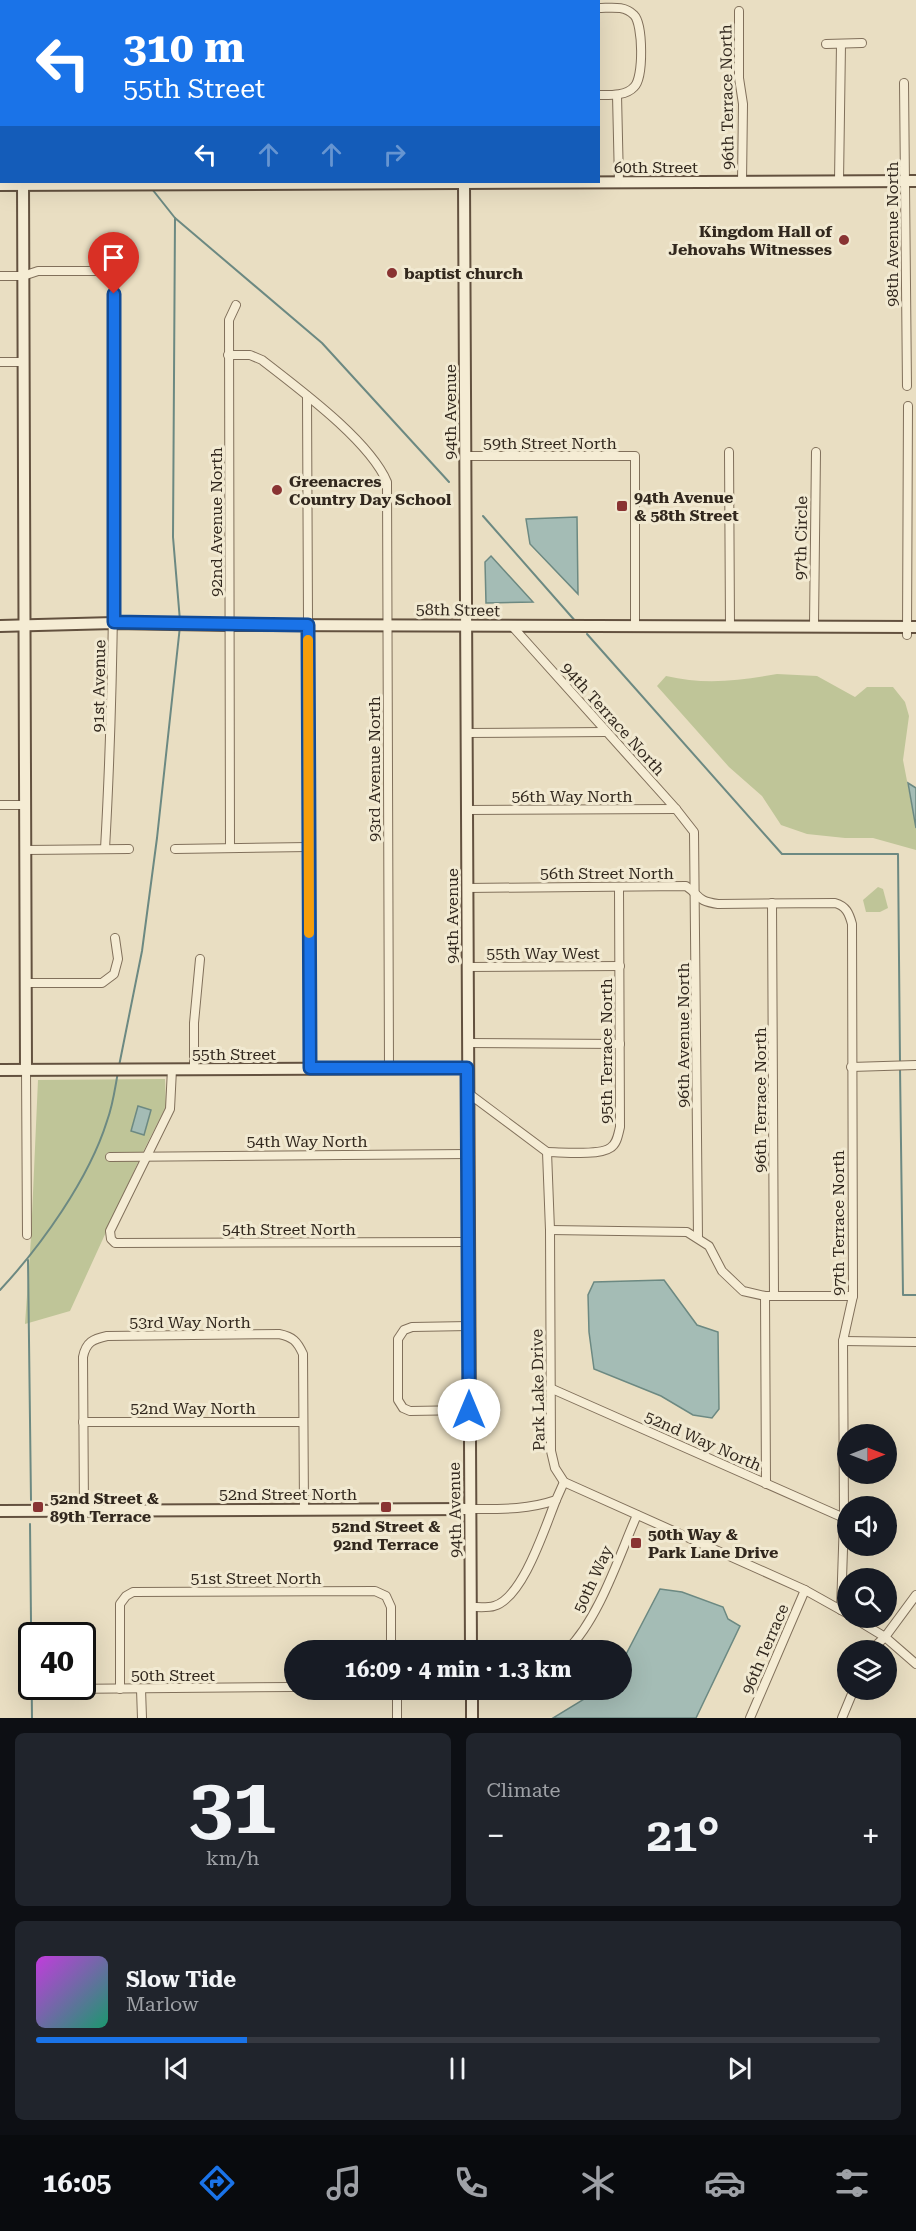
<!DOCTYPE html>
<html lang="en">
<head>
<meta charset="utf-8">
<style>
  body { margin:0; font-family:"Roboto Serif",serif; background:#20242c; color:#f1f3f6; height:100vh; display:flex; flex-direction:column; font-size:22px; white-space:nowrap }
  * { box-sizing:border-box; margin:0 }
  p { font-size:20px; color:#9ea1a6 }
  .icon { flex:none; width:33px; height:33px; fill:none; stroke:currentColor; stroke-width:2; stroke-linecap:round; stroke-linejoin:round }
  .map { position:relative; height:1718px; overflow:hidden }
  .drawer { display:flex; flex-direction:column; gap:15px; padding:15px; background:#0d0f14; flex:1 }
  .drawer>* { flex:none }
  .guide { position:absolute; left:0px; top:0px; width:600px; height:183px; box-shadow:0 6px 24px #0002; background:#1a73e8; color:#fff; overflow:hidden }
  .needle { width:39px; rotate:90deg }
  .fabs { position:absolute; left:837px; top:1424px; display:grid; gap:12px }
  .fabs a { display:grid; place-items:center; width:60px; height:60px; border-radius:50%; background:#171b24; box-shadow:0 6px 24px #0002; font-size:30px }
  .speed { position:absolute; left:18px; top:1622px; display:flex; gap:12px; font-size:30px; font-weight:700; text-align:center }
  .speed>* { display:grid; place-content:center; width:78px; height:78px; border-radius:50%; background:#171b24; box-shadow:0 6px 24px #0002; line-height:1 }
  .speed .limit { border:3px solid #111; border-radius:9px; background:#fff; color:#111 }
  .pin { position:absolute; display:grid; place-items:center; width:51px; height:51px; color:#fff; margin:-62px -26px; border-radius:50% 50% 50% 0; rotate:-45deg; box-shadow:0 0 6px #0007 }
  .pin .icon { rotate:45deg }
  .me { position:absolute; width:66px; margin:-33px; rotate:0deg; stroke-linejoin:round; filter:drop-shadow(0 0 4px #0008) }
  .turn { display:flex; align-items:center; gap:21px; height:126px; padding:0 24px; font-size:27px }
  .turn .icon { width:78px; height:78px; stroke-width:2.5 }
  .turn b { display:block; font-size:42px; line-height:51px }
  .lanes { display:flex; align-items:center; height:57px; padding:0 24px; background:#0003; justify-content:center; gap:30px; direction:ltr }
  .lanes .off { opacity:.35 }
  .big { font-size:45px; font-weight:700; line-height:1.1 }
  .drawer .widget { flex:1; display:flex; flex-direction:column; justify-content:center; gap:9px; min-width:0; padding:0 21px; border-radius:9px; background:#20242c }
  .drawer .dial { align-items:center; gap:0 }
  .dial b { font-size:78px; line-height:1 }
  .song { display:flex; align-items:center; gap:18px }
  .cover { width:72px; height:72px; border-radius:9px; background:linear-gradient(135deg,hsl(290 70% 55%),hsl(160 70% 35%)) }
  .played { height:6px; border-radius:3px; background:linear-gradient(90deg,#1a73e8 25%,#363941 25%) }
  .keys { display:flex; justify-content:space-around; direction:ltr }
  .heat { display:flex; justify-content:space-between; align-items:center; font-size:33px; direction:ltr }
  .drawer .tiles { flex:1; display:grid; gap:15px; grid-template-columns:1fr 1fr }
  .widget:last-child { grid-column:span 2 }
  .trip { position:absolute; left:284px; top:1640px; width:348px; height:60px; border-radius:30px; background:#171b24; box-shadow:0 6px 24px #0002; font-weight:700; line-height:60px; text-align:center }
  .tabs { display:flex; height:96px; justify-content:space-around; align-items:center; background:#090b0e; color:#9ea1a6 }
  .tabs .icon { width:42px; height:42px }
  .tabs .active { color:#1a73e8 }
  .tabs b { font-size:27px; color:#f1f3f6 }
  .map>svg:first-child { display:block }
  .green { fill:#bfc598 }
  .water { fill:#a4bcb5; stroke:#6c8982; stroke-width:1.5 }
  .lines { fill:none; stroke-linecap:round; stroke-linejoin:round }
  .stream { stroke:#6c8982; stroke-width:2 }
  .street-casing { stroke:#81705b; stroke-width:10 }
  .secondary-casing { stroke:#63513f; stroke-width:14 }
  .street { stroke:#f5ecd4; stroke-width:8 }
  .secondary { stroke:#f5ecd4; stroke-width:10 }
  .route-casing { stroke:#114b97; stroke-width:15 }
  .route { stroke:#1a73e8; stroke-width:10 }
  .slow { stroke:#f59e0b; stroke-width:10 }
  .poi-dot { fill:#893332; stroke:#f1e9d1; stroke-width:2 }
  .labels { text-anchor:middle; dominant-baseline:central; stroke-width:6; stroke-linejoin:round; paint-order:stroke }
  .street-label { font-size:16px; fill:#32281e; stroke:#f1e9d1 }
  .poi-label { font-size:16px; font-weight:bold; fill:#32281e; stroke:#f1e9d1; text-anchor:start }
</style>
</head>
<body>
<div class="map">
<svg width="916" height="1718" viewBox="0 0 916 1718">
  <rect width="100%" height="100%" fill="#e9dec2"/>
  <g class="green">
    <path d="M 777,674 L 817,676 L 855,697 L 867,687 L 893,687 L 905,702 L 909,716 L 903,760 L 916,828 L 916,850 L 873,838 L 845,838 L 807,834 L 781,825 L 762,796 L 729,767 L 657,686 L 666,676 C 704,685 739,681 777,674 Z"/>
    <path d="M 878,887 L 883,889 L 888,908 L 880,912 L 866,912 L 863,900 Z"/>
    <path d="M 165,1079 L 166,1106 L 143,1152 L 106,1153 L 107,1161 L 139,1160 L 70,1311 L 25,1324 L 31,1238 L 38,1080 Z"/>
  </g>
  <g class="water">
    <path d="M 577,517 L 578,594 L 530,544 L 526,519 Z"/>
    <path d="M 491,556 L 533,602 L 486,603 L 485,562 Z"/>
    <path d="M 908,783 L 916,788 L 916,828 Z"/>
    <path d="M 138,1106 L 151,1110 L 144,1135 L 131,1131 Z"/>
    <path d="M 664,1280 L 697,1325 L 718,1332 L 719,1409 L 712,1418 L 693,1415 L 661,1396 L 594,1369 L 589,1332 L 588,1295 L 594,1282 Z"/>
    <path d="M 660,1589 L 682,1592 L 723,1607 L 728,1619 L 740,1626 L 696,1718 L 553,1718 L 586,1698 L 595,1689 L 621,1689 L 621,1664 Z"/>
  </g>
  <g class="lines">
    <g class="stream">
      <path d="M 5,0 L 7,2"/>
      <path d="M 152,189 L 175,218 L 322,343 L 449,482"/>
      <path d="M 175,218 L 173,537 L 180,621"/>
      <path d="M 483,516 L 577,623"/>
      <path d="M 587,634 L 782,854 L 898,854 L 900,1062"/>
      <path d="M 119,1066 L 142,951 L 157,838 L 180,626"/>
      <path d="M 900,1068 L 903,1295 L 916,1295"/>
      <path d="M 28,1260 L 31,1500"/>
      <path d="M 0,1290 C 41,1246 89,1179 107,1121 C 113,1105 115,1088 118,1072"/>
      <path d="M 30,1524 L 32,1718"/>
    </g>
    <g class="street-casing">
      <g id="street">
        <path d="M 598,8 C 611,8 624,5 634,15 C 643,24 644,78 634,87 C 626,96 610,95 598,95"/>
        <path d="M 739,11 L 739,78 L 743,104 L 742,182"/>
        <path d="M 826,44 L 862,43"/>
        <path d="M 904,83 L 907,386"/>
        <path d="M 617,95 L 619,182"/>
        <path d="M 839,181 L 841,44"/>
        <path d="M 0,276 L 23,276 L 38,271 L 114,271 C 114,464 116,656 105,849"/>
        <path d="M 228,355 L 250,355 L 262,360 C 299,389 369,440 387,482 L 389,1068"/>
        <path d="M 0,362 L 24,362"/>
        <path d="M 307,396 L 310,1068"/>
        <path d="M 729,452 L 730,626"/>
        <path d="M 466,456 L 635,456 L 635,625"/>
        <path d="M 814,625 L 816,452"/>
        <path d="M 512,626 L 676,809 L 694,832 L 698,1238"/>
        <path d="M 907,635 L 908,406"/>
        <path d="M 467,733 L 605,732"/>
        <path d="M 0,805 L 25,805"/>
        <path d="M 467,810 L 676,809"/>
        <path d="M 230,848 L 229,320 L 236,305"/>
        <path d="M 175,849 L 309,847"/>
        <path d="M 25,850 L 129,849"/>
        <path d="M 467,888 L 686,886 C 701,896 696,901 718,904 L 835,903 C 846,906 849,913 852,924 L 853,1296 L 843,1341 L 844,1518 L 841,1610"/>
        <path d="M 772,903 L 774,1296"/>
        <path d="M 467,967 L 620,966"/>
        <path d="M 26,983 L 102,983 L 114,974 L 118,959 L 115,938"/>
        <path d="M 468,1043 L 620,1044"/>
        <path d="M 851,1067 L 916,1065"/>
        <path d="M 26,1069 L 27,1235"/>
        <path d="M 172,1069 L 170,1109 L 110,1231 L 111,1239 L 115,1243 L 469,1242"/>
        <path d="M 194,1069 L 194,1023 L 200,959"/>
        <path d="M 468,1093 L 547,1152 L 550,1230 L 551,1451 L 555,1468 L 564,1482 L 805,1590 L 848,1614"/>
        <path d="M 547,1152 C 561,1152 599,1156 610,1148 C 617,1144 618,1135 620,1127 L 619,887"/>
        <path d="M 110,1157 L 468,1154"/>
        <path d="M 550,1230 L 687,1232 L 709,1246 L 722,1271 L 743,1291 L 765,1296 L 853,1296"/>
        <path d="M 765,1296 L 766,1484"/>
        <path d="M 469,1326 L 412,1327 L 404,1330 L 398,1339 L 398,1400 L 403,1408 L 410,1411 L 469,1410"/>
        <path d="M 843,1341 L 916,1342"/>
        <path d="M 550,1388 L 844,1518"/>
        <path d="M 83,1422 L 303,1422"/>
        <path d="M 470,1509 C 500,1509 527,1510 556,1500 L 564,1482"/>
        <path d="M 84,1511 L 83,1357 C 86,1342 93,1339 107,1336 L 279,1334 C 293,1337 297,1341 303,1354 L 304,1509"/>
        <path d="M 471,1607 C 478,1607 488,1608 494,1606 C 523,1598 545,1527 556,1500"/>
        <path d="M 852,1617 L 885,1637 L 916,1664"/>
        <path d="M 567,1650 C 599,1619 619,1556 637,1515"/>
        <path d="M 871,1650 L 885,1637 L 916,1595"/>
        <path d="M 54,1686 L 63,1689 L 294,1687"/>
        <path d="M 120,1689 L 120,1604 L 126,1596 L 133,1592 L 375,1591 L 386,1596 L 391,1607 L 391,1650"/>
        <path d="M 141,1689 L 142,1718"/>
        <path d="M 397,1718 L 397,1689"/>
        <path d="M 750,1718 L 805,1590"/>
        <path d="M 842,1718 L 854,1689"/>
      </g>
    </g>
    <g class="secondary-casing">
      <g id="secondary">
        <path d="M 23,0 L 23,2"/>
        <path d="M 463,2 L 463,0"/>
        <path d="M 23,182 L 26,1069"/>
        <path d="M 464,182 L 471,1650"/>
        <path d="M 0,185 L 916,181"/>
        <path d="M 0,626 L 114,623 L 229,625 L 916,627"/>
        <path d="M 0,1070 L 467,1068"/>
        <path d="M 0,1511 L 470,1509"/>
        <path d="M 472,1718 L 472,1689"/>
      </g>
    </g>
    <use href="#street" class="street"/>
    <use href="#secondary" class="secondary"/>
  </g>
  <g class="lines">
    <g class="route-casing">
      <path id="route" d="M 114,294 L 114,622 L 308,625 L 310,1068 L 467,1068 L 469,1410"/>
    </g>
    <use href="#route" class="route"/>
    <path class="slow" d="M 308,640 L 309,933"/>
  </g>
  <g class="poi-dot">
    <circle cx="844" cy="240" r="6"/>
    <circle cx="392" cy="273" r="6"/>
    <circle cx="277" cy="490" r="6"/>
    <rect x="616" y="500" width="12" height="12" rx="3"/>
    <rect x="32" y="1501" width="12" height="12" rx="3"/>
    <rect x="380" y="1501" width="12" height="12" rx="3"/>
    <rect x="630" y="1537" width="12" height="12" rx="3"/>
  </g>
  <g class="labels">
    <g class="street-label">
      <text transform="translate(727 97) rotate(-91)">96th Terrace North</text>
      <text x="656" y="167">60th Street</text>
      <text transform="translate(892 234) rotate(-90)">98th Avenue North</text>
      <text transform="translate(450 412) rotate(-90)">94th Avenue</text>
      <text x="550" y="443">59th Street North</text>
      <text transform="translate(216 522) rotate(-90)">92nd Avenue North</text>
      <text transform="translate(801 538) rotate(-89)">97th Circle</text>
      <text transform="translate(458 610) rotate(1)">58th Street</text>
      <text transform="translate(99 686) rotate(-89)">91st Avenue</text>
      <text transform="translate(613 719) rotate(48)">94th Terrace North</text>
      <text transform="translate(374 769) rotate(-90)">93rd Avenue North</text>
      <text x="572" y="796">56th Way North</text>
      <text x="607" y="873">56th Street North</text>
      <text transform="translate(452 916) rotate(-90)">94th Avenue</text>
      <text x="543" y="953">55th Way West</text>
      <text transform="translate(683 1035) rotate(-90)">96th Avenue North</text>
      <text transform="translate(606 1051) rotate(-90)">95th Terrace North</text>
      <text x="234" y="1054">55th Street</text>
      <text transform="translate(760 1100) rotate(-90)">96th Terrace North</text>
      <text x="307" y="1141">54th Way North</text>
      <text transform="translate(838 1223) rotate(-90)">97th Terrace North</text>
      <text x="289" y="1229">54th Street North</text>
      <text x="190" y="1322">53rd Way North</text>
      <text transform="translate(538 1390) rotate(-91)">Park Lake Drive</text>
      <text x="193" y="1408">52nd Way North</text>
      <text transform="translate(703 1441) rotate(24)">52nd Way North</text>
      <text x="288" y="1494">52nd Street North</text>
      <text transform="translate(455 1510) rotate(-91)">94th Avenue</text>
      <text x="256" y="1578">51st Street North</text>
      <text transform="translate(593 1579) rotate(-65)">50th Way</text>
      <text transform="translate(765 1649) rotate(-67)">96th Terrace</text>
      <text x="173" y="1675">50th Street</text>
    </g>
    <g class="poi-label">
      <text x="832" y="231" text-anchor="end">Kingdom Hall of<tspan x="832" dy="18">Jehovahs Witnesses</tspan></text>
      <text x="404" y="273">baptist church</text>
      <text x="289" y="481">Greenacres<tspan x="289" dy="18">Country Day School</tspan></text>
      <text x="634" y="497">94th Avenue<tspan x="634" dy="18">&amp; 58th Street</tspan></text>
      <text x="50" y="1498">52nd Street &amp;<tspan x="50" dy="18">89th Terrace</tspan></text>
      <text x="386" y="1526" text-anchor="middle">52nd Street &amp;<tspan x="386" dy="18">92nd Terrace</tspan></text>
      <text x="648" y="1534">50th Way &amp;<tspan x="648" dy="18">Park Lane Drive</tspan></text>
    </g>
  </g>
</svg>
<div class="fabs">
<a><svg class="needle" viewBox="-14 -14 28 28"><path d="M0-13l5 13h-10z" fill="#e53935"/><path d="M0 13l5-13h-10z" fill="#9ea1a6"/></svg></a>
<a><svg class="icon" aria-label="sound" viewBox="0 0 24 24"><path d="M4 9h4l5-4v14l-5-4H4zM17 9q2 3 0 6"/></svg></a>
<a><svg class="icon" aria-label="search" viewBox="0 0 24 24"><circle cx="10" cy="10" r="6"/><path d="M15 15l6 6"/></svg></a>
<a><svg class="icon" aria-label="layers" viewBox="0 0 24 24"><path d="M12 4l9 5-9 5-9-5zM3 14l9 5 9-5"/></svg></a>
</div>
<div class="speed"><div class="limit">40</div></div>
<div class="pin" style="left:114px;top:294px;background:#d93025"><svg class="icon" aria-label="arrive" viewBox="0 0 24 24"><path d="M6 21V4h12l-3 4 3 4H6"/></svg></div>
<svg class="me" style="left:469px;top:1410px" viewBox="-20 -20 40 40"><circle r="19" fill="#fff"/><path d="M0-13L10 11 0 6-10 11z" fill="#1a73e8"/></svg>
<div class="trip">16:09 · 4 min · 1.3 km</div>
<div class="guide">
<div class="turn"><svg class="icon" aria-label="left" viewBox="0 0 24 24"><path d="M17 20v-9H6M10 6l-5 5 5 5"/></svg><div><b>310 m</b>55th Street</div></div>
<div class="lanes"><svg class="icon" aria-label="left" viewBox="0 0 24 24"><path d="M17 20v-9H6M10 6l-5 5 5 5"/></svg><svg class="icon off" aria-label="ahead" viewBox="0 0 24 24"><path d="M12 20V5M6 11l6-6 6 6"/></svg><svg class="icon off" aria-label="ahead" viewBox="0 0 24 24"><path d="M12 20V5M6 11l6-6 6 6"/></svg><svg class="icon off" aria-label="right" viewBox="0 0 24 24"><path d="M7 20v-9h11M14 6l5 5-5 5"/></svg></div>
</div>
</div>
<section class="drawer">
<div class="tiles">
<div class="widget dial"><b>31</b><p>km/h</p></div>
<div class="widget"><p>Climate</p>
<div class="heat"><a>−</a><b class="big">21°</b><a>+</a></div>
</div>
<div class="widget">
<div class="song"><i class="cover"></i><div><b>Slow Tide</b><p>Marlow</p></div></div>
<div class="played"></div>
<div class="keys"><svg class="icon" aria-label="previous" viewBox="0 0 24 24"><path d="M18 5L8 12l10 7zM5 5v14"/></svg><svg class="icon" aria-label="pause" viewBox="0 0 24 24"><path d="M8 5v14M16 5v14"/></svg><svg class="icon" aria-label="next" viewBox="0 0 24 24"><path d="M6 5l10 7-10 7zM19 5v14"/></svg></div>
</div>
</div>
</section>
<nav class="tabs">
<b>16:05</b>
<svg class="icon active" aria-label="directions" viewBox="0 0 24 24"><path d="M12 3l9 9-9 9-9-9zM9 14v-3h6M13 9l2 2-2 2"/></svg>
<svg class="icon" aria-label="music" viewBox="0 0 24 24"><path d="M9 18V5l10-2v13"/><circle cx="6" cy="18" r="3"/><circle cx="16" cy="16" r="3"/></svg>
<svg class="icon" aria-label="phone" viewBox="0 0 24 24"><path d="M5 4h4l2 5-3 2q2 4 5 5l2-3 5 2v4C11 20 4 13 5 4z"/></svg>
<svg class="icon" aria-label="climate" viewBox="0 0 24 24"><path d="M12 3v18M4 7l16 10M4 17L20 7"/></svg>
<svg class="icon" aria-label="car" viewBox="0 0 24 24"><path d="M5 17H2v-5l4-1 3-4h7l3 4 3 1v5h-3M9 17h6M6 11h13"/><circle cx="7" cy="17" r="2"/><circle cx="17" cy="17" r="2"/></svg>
<svg class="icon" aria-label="filters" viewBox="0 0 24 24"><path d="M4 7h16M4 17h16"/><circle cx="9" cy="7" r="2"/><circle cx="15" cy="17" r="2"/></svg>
</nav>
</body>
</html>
